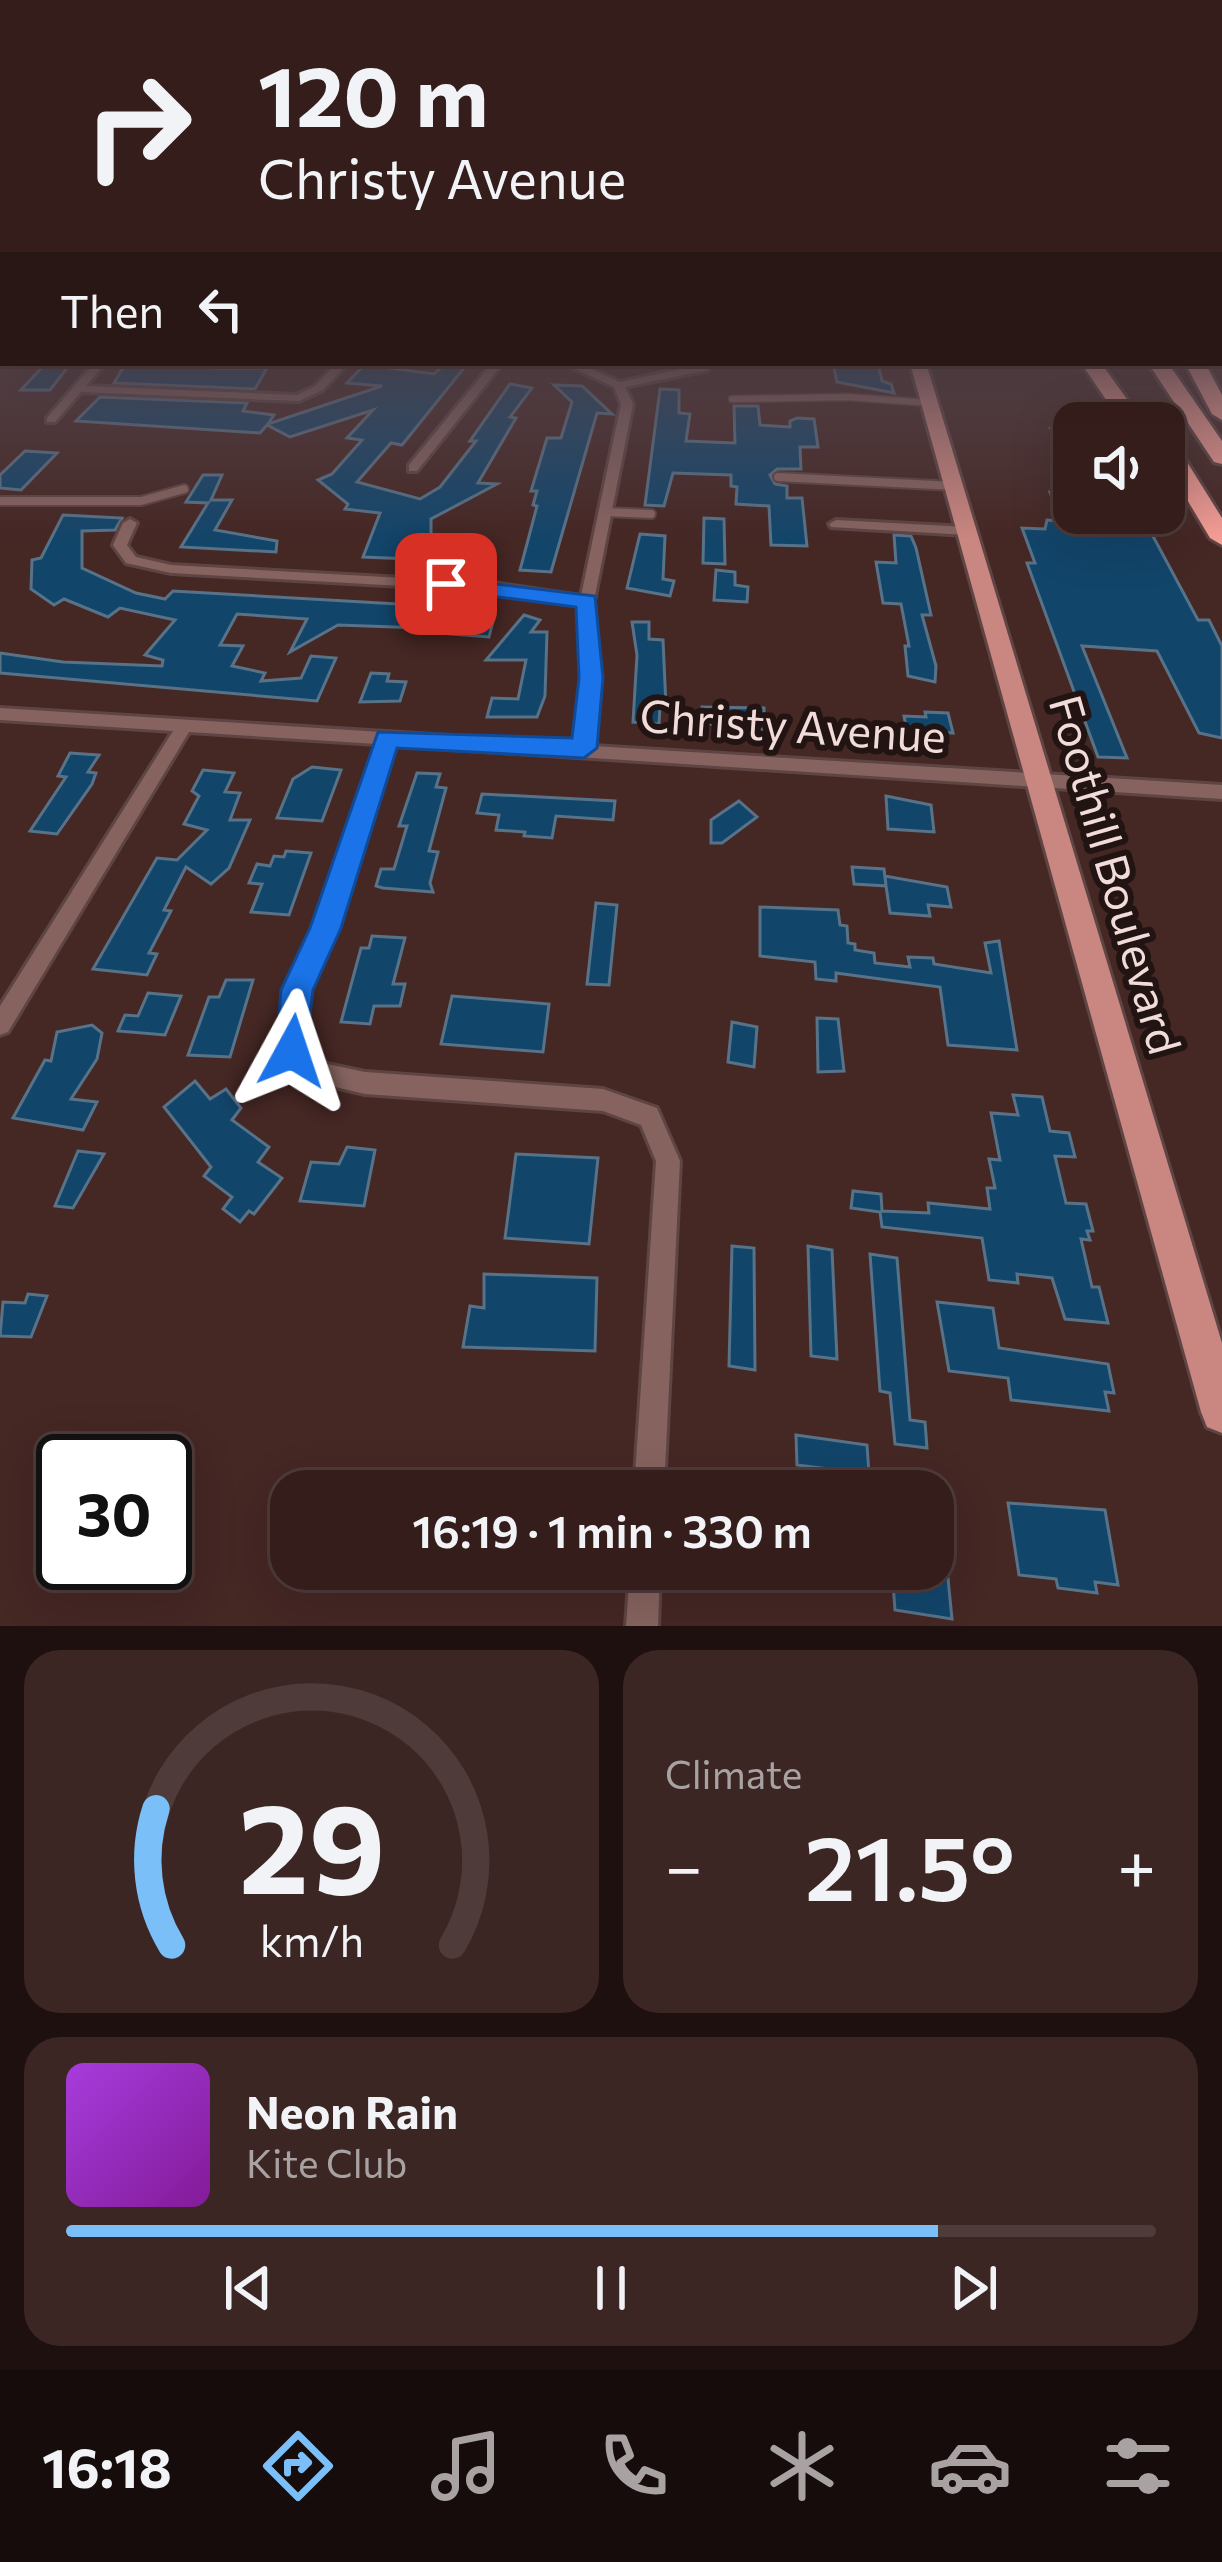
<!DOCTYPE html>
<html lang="en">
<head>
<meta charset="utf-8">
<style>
  body { margin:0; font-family:Commissioner,sans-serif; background:#3c2624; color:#f1f3f6; height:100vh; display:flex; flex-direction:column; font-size:45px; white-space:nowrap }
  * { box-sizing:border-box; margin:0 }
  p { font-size:39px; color:#a9a2a3 }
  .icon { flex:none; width:66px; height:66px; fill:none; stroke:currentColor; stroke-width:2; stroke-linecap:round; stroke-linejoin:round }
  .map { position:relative; height:1626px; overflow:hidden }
  .drawer { display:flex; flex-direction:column; gap:24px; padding:24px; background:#1d100f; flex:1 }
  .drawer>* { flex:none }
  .banner { position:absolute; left:0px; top:0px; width:1224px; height:366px; box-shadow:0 12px 48px #0002,0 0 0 3px #4e3b3a; background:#341d1b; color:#f1f3f6; overflow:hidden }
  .controls { position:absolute; left:1053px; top:402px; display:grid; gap:24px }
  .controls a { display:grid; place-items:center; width:132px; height:132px; border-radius:24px; background:#341d1b; box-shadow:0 12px 48px #0002,0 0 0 3px #4e3b3a; font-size:60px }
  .speed { position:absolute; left:36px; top:1434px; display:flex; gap:24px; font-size:60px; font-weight:700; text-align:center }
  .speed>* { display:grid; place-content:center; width:156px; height:156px; border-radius:50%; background:#341d1b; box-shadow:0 12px 48px #0002,0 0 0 3px #4e3b3a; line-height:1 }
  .speed .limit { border:6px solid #111; border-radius:18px; background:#fff; color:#111 }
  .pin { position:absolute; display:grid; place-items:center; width:102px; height:102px; color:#fff; margin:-51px; border-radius:24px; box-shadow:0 6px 18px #0006 }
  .me { position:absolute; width:132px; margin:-66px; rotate:5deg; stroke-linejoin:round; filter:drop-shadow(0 0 9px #0008) }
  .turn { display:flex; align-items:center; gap:42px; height:252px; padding:0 60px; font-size:54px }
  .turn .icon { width:156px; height:156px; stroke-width:2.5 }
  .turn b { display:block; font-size:84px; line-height:102px }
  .then { display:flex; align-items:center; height:114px; padding:0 60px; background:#0003; gap:24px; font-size:45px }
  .big { font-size:90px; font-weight:600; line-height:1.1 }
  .drawer .widget { flex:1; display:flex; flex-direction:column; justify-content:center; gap:18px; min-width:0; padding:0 42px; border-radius:36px; background:#3c2624 }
  .drawer .dial { align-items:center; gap:0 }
  .dial svg { height:312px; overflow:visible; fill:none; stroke:#4e3b3a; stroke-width:7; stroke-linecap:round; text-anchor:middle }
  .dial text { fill:#f1f3f6; stroke:none }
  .song { display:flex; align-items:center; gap:36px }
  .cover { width:144px; height:144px; border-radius:18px; background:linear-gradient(135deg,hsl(280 70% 55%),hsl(290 70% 35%)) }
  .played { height:12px; border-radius:6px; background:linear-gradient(90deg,#7abff8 80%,#4e3b3a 80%) }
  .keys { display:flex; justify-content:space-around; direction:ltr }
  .heat { display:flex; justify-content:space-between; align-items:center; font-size:66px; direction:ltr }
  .drawer .tiles { flex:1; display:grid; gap:24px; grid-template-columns:1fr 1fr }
  .widget:last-child { grid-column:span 2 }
  .trip { position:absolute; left:270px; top:1470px; width:684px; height:120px; border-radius:36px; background:#341d1b; box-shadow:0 12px 48px #0002,0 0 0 3px #4e3b3a; font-weight:600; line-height:120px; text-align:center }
  .tab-bar { display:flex; height:192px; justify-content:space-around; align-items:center; background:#150c0b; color:#a9a2a3 }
  .tab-bar .icon { width:84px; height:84px }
  .tab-bar .selected { color:#7abff8 }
  .tab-bar b { font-size:54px; color:#f1f3f6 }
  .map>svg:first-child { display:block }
  .building { fill:#12456a; stroke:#587288; stroke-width:3 }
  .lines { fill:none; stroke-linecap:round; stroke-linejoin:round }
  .lane-far1-casing { stroke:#5e4442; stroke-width:9 }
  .lane-casing { stroke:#5e4442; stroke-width:12 }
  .street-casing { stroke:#5e4442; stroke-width:6 }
  .primary-casing { stroke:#5e4442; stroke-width:6 }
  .highway-casing { stroke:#5e4442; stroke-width:6 }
  .lane-far1 { stroke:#86635f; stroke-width:6 }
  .lane { stroke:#86635f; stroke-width:8 }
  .street { fill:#86635f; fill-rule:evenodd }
  .primary { fill:#ca8680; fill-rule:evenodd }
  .highway { fill:#f79e96; fill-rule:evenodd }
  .route { fill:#1a73e8; stroke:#114b97; stroke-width:3 }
  .labels { text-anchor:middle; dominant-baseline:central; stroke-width:12; stroke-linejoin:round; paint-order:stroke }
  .street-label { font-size:45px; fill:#f1dcda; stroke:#221413 }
</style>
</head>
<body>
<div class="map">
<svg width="1222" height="1626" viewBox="0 0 1222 1626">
  <rect width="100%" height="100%" fill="#452724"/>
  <g class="building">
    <path d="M 46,363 L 71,363 L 50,390 L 21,390 Z"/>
    <path d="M 126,363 L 215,368 L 267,368 L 255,389 L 114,383 Z"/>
    <path d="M 366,363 L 394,363 L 389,368 L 434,374 L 444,365 L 464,368 L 402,445 L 391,443 L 357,482 L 420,499 L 440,487 L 476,441 L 470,441 L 510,384 L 532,388 L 510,417 L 516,418 L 478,483 L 497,484 L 431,519 L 431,541 L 467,543 L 460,561 L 363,557 L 380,513 L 345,509 L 348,504 L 318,480 L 332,474 L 362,440 L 347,438 L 373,410 L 290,437 L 267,425 L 260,433 L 76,421 L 100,397 L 247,403 L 243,411 L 274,415 L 268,424 L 382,386 L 347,383 Z"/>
    <path d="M 833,363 L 878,363 L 882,381 L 891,384 L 894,393 L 837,382 Z"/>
    <path d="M 554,385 L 582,386 L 612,414 L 597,413 L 551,572 L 520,570 L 537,506 L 533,505 L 537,491 L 531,491 L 547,438 L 561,438 L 572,402 Z"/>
    <path d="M 660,389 L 679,390 L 679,413 L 690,414 L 686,441 L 735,443 L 734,406 L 758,406 L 760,425 L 790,427 L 790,421 L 797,418 L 814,419 L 818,447 L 800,447 L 801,469 L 777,469 L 770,475 L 775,484 L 787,486 L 787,498 L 802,498 L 807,546 L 771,545 L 769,506 L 736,504 L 737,487 L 731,486 L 731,475 L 673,473 L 664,506 L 645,505 Z"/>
    <path d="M 1051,429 L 1074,437 L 1074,521 L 1147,525 L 1198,620 L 1209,620 L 1222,646 L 1222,738 L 1199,733 L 1157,651 L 1082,646 L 1127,758 L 1098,757 L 1027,563 L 1035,563 L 1022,528 L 1045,529 L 1047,520 L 1061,521 L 1050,492 L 1071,493 L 1053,449 L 1060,449 Z"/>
    <path d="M 25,451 L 57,453 L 21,490 L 0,488 L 0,475 Z"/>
    <path d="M 203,475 L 222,475 L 211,500 L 232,500 L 215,530 L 277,541 L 276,552 L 181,547 L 208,503 L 186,502 Z"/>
    <path d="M 63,515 L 122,518 L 115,530 L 82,531 L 82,568 L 136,593 L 165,599 L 173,591 L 398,604 L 411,609 L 495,614 L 489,637 L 449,634 L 450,629 L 338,625 L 290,652 L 307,619 L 237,614 L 220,645 L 243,646 L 232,666 L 265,673 L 261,681 L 301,678 L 311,656 L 336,658 L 317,701 L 0,673 L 0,653 L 63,662 L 162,666 L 163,660 L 145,655 L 175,620 L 120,608 L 108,617 L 64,599 L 54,605 L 31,589 L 32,560 L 41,558 Z"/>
    <path d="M 704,518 L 724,519 L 725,564 L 703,563 Z"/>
    <path d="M 640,534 L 665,536 L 663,579 L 674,581 L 670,596 L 627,588 Z"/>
    <path d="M 894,535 L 911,536 L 916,548 L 931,615 L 922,615 L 936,666 L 935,682 L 908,676 L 905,646 L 909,646 L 901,604 L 883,603 L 876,562 L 896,563 Z"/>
    <path d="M 716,570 L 735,572 L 735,585 L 748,587 L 747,602 L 714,600 Z"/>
    <path d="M 524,615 L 540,620 L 531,632 L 547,632 L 545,696 L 537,717 L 487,717 L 492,698 L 518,699 L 526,660 L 486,660 Z"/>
    <path d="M 632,622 L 649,622 L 649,639 L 663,640 L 666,707 L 660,707 L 659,724 L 633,722 L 637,655 Z"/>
    <path d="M 371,673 L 389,674 L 387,681 L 406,682 L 400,701 L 360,702 Z"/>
    <path d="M 702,707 L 764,708 L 764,730 L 701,723 Z"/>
    <path d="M 925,712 L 948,713 L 953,733 L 942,732 L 945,743 L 909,741 L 904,716 L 926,717 Z"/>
    <path d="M 70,753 L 99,755 L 88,772 L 96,773 L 92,784 L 57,834 L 30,831 L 66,777 L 58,776 Z"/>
    <path d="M 312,767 L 341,770 L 322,821 L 277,818 L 293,779 Z"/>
    <path d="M 203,770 L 234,773 L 225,792 L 240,793 L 230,820 L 250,820 L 229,868 L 211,884 L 186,867 L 164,910 L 171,911 L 149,953 L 157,954 L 147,975 L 93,969 L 157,858 L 177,860 L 207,830 L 184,824 L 199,796 L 192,791 Z"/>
    <path d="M 417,773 L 440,774 L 436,787 L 446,788 L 429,851 L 438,852 L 430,883 L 433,892 L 383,888 L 376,886 L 381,869 L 394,869 L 407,826 L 399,826 Z"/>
    <path d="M 482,794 L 615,801 L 613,820 L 556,816 L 552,838 L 524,836 L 525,832 L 496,830 L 499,815 L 477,813 Z"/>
    <path d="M 886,796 L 931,805 L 934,832 L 888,829 Z"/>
    <path d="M 739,801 L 757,817 L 722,843 L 711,843 L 711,820 Z"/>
    <path d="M 286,851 L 311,853 L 289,915 L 251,912 L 262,884 L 249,883 L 257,864 L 270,866 L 274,856 L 284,857 Z"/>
    <path d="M 852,867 L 884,869 L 886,886 L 885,876 L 947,887 L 951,907 L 928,905 L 930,916 L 890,913 L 886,886 L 854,884 Z"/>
    <path d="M 596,903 L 617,905 L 609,985 L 587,984 Z"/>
    <path d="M 760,907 L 838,910 L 840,925 L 847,926 L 848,943 L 855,944 L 855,950 L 874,953 L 875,963 L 910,967 L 908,957 L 933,958 L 934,964 L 991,973 L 985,943 L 999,941 L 1017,1050 L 948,1045 L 940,987 L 836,973 L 836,981 L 816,979 L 815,962 L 760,956 Z"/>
    <path d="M 372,936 L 405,938 L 393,984 L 405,984 L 400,1006 L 374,1006 L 370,1024 L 341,1022 L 361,948 L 369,948 Z"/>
    <path d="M 226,980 L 253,980 L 230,1057 L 188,1055 L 209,997 L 219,997 Z"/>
    <path d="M 148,993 L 181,996 L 165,1035 L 118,1031 L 125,1015 L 138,1016 Z"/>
    <path d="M 452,996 L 549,1004 L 543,1052 L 441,1044 Z"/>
    <path d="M 817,1018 L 838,1019 L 844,1071 L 818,1072 Z"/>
    <path d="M 732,1022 L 757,1027 L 754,1067 L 728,1062 Z"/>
    <path d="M 92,1025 L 102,1033 L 97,1059 L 71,1099 L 97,1102 L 83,1130 L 13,1118 L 45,1060 L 51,1061 L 57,1032 Z"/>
    <path d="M 195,1081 L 210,1099 L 226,1089 L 241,1108 L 232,1120 L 269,1147 L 258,1162 L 282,1178 L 254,1214 L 249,1211 L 240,1222 L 223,1209 L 232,1197 L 204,1176 L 211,1167 L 164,1107 Z"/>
    <path d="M 1013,1095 L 1042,1097 L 1050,1131 L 1069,1133 L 1075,1157 L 1055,1156 L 1066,1203 L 1086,1204 L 1093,1231 L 1087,1231 L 1090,1240 L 1081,1239 L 1092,1287 L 1099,1287 L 1108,1323 L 1065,1319 L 1052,1278 L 1017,1274 L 1018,1283 L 989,1280 L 982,1238 L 882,1227 L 880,1212 L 851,1208 L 853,1191 L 881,1194 L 882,1211 L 929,1213 L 928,1203 L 990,1209 L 987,1188 L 995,1188 L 989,1159 L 1000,1160 L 991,1113 L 1018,1115 Z"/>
    <path d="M 347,1147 L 375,1150 L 364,1206 L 300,1201 L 311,1162 L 339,1164 Z"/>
    <path d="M 78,1151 L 104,1154 L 73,1208 L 55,1206 Z"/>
    <path d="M 516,1154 L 598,1158 L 589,1244 L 505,1238 Z"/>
    <path d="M 732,1246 L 754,1248 L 755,1370 L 729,1366 Z"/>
    <path d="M 808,1246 L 832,1250 L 837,1359 L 811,1356 Z"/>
    <path d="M 870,1254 L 897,1258 L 910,1420 L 925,1422 L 927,1448 L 895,1444 L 890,1393 L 880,1391 Z"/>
    <path d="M 484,1274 L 597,1278 L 595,1351 L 463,1347 L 470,1306 L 484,1308 Z"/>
    <path d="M 28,1294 L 47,1296 L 31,1337 L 0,1336 L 3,1302 L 25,1303 Z"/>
    <path d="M 937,1302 L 993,1308 L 999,1348 L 1108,1364 L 1114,1393 L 1105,1392 L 1109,1411 L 1011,1400 L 1008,1378 L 949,1371 Z"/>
    <path d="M 796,1435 L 867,1445 L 869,1474 L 797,1465 Z"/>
    <path d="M 1008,1503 L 1105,1510 L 1118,1585 L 1095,1582 L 1097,1593 L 1058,1588 L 1056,1579 L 1019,1575 Z"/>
    <path d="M 933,1566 L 947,1568 L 952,1619 L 895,1610 L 892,1569 Z"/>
  </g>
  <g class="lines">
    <g class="lane-far1-casing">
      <path id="lane-far1" d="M 732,399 L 848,397 L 930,403"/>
    </g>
    <g class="lane-casing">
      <g id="lane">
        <path d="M 778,477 L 954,486"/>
        <path d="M 0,501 L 141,501 L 184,489"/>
        <path d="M 606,512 L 651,514"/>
      </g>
    </g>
    <g class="street-casing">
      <g id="street">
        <path d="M 94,363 L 105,363 L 86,386 L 297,395 L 315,386 L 337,363 L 348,363 L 323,390 L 299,401 L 81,392 L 55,422 L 47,422 L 47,418 Z"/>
        <path d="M 492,363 L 503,363 L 417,471 L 409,471 L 409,465 Z"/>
        <path d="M 563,363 L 577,363 L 620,382 L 710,363 L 708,370 L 625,387 L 633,404 L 594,601 L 599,678 L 593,746 L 1222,785 L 1222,799 L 393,745 L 336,928 L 307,990 L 303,1046 L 327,1064 L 365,1072 L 603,1089 L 657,1108 L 680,1161 L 664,1491 L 634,1491 L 656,1161 L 641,1125 L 603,1111 L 365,1094 L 314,1082 L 284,1058 L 281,1051 L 287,990 L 316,928 L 377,744 L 189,732 L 8,1032 L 0,1035 L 0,1006 L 173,731 L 0,720 L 0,708 L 576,744 L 583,678 L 580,605 L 492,591 L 171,573 L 126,563 L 113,545 L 123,523 L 130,519 L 137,523 L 127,545 L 136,557 L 171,565 L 492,583 L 581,596 L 621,404 L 614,387 Z"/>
        <path d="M 836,520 L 967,527 L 974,531 L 967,535 L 831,527 L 829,524 Z"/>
        <path d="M 630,1569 L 660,1569 L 658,1626 L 626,1626 Z"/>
      </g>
    </g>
    <g class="primary-casing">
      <path id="primary" d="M 910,363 L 926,363 L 1222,1343 L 1222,1433 L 1207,1427 L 1201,1412 Z"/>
    </g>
    <g class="highway-casing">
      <g id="highway">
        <path d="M 1081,363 L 1101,363 L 1144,423 L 1122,423 Z"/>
        <path d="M 1148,363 L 1168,363 L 1222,441 L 1222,464 L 1214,462 Z"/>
        <path d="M 1185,363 L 1205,363 L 1222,395 L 1222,420 L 1212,414 Z"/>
        <path d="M 1164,436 L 1172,438 L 1222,518 L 1222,545 L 1210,538 L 1164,461 Z"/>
      </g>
    </g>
    <use href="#lane-far1" class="lane-far1"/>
    <use href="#lane" class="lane"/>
    <use href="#street" class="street"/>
    <use href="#primary" class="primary"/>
    <use href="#highway" class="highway"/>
  </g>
  <linearGradient id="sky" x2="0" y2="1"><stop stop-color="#261514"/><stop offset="0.58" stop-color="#564750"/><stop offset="1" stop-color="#564750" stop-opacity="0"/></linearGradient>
  <rect width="1222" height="541" fill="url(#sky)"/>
  <path class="route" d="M 446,578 L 595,596 L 603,678 L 597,748 L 584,758 L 397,748 L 341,928 L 313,990 L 304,1063 L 292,1067 L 280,1063 L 276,1051 L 281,990 L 310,928 L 378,732 L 572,738 L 579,678 L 576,607 L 438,589 L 435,584 Z"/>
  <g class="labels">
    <g class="street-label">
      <text transform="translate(793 724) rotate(4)">Christy Avenue</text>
      <text transform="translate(1117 874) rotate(74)">Foothill Boulevard</text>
    </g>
  </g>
</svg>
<div class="controls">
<a><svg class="icon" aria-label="sound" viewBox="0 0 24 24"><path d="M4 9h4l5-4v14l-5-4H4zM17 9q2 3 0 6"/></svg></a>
</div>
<div class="speed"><div class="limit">30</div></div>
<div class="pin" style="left:446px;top:584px;background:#d93025"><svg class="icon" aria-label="arrive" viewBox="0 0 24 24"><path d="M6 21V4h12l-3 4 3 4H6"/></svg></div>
<svg class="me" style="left:292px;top:1051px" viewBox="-20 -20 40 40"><path d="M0-17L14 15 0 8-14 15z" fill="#1a73e8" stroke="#fff" stroke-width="4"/></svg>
<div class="trip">16:19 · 1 min · 330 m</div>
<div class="banner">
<div class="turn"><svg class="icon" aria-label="right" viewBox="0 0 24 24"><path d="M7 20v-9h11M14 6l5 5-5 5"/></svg><div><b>120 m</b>Christy Avenue</div></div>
<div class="then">Then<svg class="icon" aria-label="left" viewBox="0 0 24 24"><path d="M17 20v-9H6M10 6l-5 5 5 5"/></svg></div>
</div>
</div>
<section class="drawer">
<div class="tiles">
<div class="widget dial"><svg viewBox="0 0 100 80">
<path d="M14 69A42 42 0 1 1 86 69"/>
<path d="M14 69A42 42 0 0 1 10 34" stroke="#7abff8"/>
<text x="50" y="56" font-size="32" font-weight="700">29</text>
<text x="50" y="72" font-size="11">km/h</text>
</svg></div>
<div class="widget"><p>Climate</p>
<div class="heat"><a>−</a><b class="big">21.5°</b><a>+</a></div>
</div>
<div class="widget">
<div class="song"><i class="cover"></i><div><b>Neon Rain</b><p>Kite Club</p></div></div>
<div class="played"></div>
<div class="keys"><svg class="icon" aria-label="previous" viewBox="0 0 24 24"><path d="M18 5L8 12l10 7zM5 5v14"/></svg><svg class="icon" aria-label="pause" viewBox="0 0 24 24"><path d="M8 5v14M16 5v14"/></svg><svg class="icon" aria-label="next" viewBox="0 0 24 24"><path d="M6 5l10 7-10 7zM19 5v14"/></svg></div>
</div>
</div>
</section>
<nav class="tab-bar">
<b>16:18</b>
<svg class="icon selected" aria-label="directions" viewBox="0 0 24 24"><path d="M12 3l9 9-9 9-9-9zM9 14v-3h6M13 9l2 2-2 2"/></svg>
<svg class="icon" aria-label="music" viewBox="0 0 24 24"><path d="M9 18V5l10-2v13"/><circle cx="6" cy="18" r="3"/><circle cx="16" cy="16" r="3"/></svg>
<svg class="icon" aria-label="phone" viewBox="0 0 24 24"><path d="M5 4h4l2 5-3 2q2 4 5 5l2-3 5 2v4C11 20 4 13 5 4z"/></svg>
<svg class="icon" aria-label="climate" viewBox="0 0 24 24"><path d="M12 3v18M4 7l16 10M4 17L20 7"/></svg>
<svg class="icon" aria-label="car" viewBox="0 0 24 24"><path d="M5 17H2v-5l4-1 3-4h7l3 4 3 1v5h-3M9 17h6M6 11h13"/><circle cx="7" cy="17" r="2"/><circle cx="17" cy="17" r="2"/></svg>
<svg class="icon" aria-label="filters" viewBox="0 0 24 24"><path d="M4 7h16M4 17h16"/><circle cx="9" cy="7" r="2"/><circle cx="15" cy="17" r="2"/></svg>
</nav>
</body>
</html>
